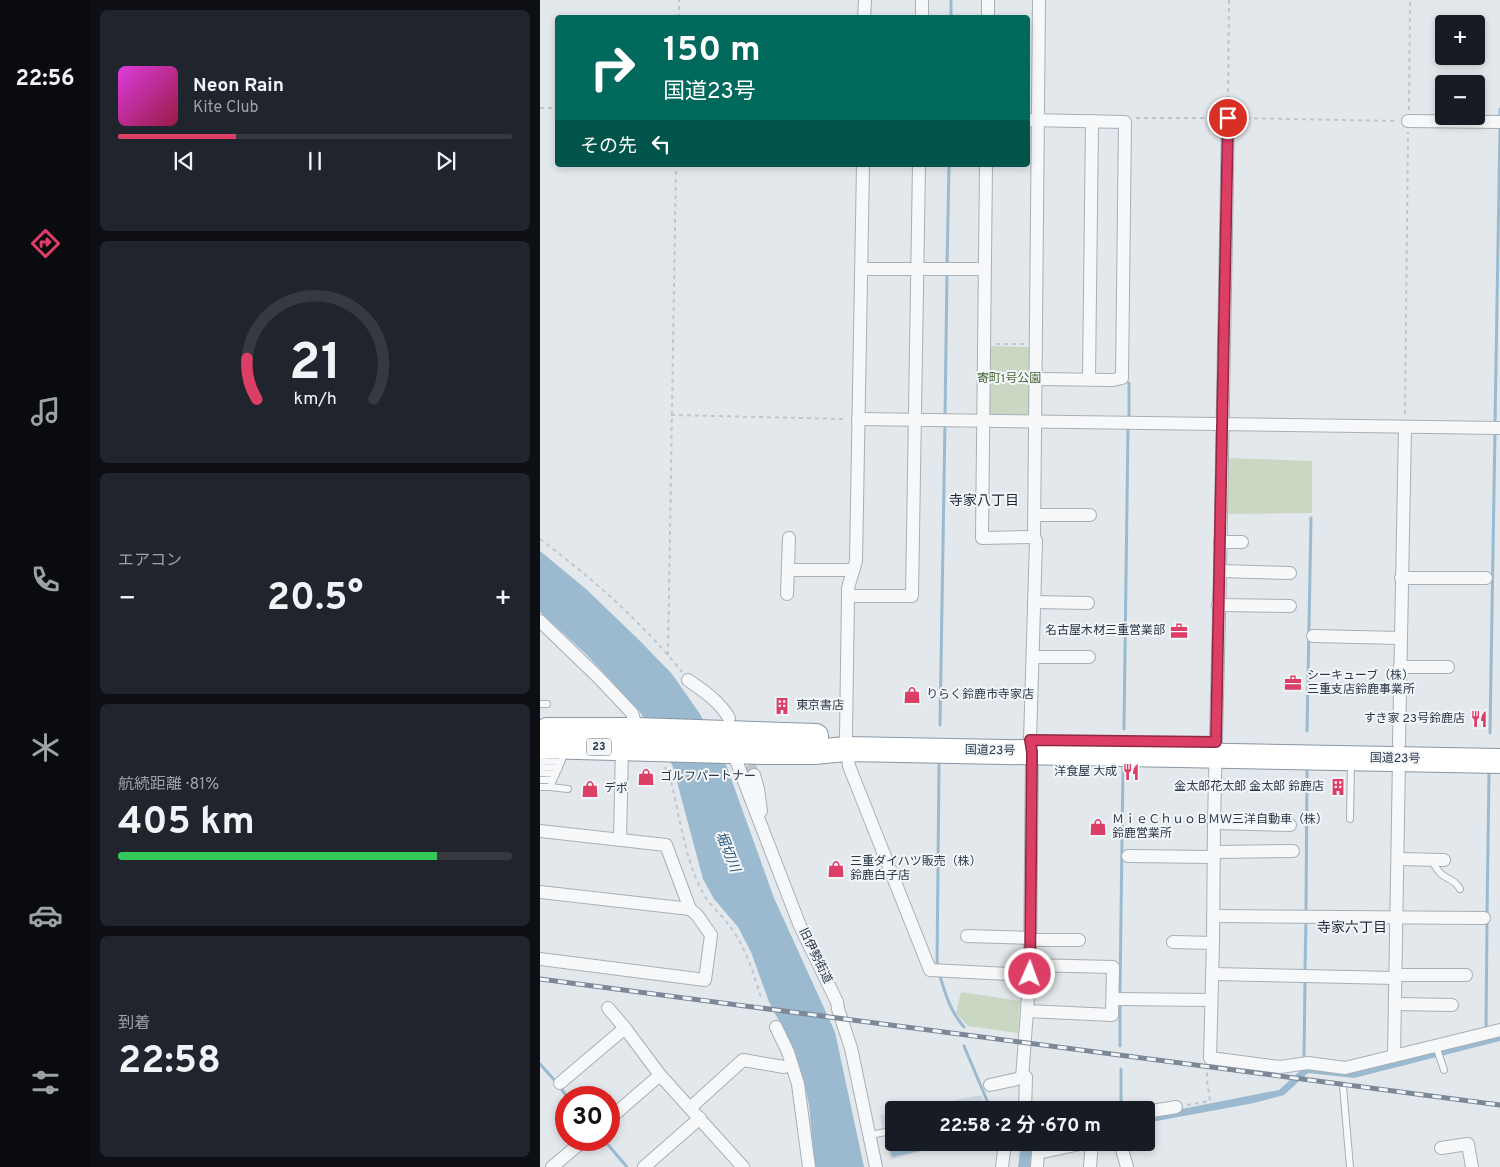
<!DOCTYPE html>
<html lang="ja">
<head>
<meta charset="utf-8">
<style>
  body { margin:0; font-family:Overpass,"Noto Sans JP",sans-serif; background:#20242c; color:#f1f3f6; height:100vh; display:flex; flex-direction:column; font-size:19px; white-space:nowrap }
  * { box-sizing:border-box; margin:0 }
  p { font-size:16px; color:#9ea1a6 }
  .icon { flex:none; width:28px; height:28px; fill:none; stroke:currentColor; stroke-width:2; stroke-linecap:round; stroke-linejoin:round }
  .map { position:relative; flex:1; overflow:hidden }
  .side { display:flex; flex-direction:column; gap:10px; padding:10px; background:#0d0f14; width:450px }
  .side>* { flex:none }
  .guide { position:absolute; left:15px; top:15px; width:475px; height:152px; border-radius:5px; box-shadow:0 2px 8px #0003; background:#00695c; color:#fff; overflow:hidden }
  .buttons { position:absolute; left:895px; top:15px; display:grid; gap:10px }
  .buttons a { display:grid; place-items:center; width:50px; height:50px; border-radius:5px; background:#171b24; box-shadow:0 2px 8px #0003; font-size:25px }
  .speed { position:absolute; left:15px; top:1086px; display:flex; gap:10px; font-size:25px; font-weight:700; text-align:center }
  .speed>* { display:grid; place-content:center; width:65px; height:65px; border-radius:50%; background:#171b24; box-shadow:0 2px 8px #0003; line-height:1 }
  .speed .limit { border:8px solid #d22; background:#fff; color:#111 }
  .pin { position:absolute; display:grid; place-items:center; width:42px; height:42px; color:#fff; margin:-21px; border:2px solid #fff; border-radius:50%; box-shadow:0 1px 5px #0007 }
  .me { position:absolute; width:55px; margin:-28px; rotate:2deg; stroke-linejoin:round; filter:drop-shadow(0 0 4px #0008) }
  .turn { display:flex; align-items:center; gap:18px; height:105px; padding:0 25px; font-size:22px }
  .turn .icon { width:65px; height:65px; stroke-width:2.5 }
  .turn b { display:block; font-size:35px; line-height:42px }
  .then { display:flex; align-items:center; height:48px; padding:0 25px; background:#0003; gap:10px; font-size:19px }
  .big { font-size:38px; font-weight:700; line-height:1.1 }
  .side .tile { flex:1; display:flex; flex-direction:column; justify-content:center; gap:8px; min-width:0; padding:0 18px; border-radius:8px; background:#20242c }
  .side .dial { align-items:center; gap:0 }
  .dial svg { height:130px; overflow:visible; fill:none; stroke:#363941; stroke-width:7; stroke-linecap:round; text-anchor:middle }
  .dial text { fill:#f1f3f6; stroke:none }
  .song { display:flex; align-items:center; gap:15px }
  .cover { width:60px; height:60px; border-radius:8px; background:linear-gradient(135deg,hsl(300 70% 55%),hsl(340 70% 35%)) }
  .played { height:5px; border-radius:2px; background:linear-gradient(90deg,#dc3e65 30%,#363941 30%) }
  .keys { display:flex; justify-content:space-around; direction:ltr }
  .heat { display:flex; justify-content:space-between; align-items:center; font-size:28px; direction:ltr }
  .charge { height:8px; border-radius:4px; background:linear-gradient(90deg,#34c759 81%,#363941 0) }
  .trip { position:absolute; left:345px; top:1101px; width:270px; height:50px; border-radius:5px; background:#171b24; box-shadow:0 2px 8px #0003; font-weight:700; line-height:50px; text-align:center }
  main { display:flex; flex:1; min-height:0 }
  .dock { display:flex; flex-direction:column; width:90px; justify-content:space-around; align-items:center; background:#090b0e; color:#9ea1a6 }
  .dock .icon { width:35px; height:35px }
  .dock .current { color:#dc3e65 }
  .dock b { font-size:22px; color:#f1f3f6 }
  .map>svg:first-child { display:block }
  .built { fill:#d1d7df }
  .green { fill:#cad7c3 }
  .water { fill:#9bbacf }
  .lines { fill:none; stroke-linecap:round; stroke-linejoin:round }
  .stream { stroke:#9bbacf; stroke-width:3 }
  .street-tunnel { stroke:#bec5cb; stroke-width:12; stroke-dasharray:12 6; stroke-linecap:butt }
  .lane-casing { stroke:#a7afb7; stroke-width:8 }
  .street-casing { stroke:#a7afb7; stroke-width:14 }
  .highway-casing { stroke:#8996a5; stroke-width:26 }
  .path { stroke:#c1c6cb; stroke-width:2; stroke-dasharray:4 4; stroke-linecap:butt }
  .lane { stroke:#f6f8fa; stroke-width:6 }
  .street { stroke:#f6f8fa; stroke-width:12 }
  .highway { stroke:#fff; stroke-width:24 }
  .rail-casing { stroke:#7b8898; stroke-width:5 }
  .rail { stroke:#f3f6f9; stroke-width:3; stroke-dasharray:9; stroke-linecap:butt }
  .route-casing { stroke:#8f2842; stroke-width:12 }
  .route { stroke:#dc3e65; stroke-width:9 }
  .labels { text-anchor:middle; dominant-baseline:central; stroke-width:4; stroke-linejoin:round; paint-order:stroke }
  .shield { fill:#f3f6f9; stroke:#66707c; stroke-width:1 }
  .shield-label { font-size:11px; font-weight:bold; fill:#293747 }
  .park-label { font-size:12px; fill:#426434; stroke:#f3f6f9 }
  .poi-label { font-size:12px; fill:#293747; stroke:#f3f6f9; text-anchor:start }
  .street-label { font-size:12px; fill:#293747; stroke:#f3f6f9 }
  .neighbourhood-label { font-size:14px; fill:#1b2737; stroke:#f3f6f9 }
  .water-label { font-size:14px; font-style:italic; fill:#2e5a7f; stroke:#f3f6f9 }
</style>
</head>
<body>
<main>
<nav class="dock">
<b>22:56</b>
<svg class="icon current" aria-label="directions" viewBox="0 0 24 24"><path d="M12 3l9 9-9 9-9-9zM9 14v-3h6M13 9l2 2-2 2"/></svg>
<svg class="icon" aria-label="music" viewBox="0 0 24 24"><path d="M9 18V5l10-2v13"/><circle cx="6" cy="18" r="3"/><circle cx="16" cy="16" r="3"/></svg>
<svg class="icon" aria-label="phone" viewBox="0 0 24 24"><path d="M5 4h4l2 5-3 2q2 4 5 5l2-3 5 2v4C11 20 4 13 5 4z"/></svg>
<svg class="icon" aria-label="climate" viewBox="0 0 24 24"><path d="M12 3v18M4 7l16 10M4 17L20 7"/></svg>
<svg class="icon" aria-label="car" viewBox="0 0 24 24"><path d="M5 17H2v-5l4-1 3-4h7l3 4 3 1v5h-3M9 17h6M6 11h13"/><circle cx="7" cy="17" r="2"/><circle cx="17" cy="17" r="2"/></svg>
<svg class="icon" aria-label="filters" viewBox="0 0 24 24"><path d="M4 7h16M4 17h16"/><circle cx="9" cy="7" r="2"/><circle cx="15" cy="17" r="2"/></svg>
</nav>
<section class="side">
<div class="tile">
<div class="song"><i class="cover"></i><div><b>Neon Rain</b><p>Kite Club</p></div></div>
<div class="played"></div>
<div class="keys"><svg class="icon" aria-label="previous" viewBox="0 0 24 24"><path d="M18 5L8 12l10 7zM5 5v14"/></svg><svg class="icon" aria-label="pause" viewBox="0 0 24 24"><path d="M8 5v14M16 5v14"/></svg><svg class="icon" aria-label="next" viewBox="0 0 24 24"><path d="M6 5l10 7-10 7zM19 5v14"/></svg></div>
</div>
<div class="tile dial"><svg viewBox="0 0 100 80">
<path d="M14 69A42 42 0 1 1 86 69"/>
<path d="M14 69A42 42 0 0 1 8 44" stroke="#dc3e65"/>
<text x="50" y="56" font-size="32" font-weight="700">21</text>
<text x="50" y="72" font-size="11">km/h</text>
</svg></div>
<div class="tile"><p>エアコン</p>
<div class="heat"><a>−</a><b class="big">20.5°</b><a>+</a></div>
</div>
<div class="tile"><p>航続距離 · 81%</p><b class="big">405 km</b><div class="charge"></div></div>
<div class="tile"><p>到着</p><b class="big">22:58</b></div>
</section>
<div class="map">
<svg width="960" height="1167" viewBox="0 0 960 1167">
  <rect width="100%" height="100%" fill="#e3e8ec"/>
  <g class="built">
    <path d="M 441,1095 L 446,1110 L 366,1110 Z"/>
    <path d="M 354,1112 L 354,1142 L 413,1143 L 350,1160 L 340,1115 Z"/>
  </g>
  <g class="green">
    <path d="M 448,346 L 492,347 L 490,412 L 484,417 L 452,417 L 446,412 Z"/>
    <path d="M 685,458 L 772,461 L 772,513 L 683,514 Z"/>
    <path d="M 421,992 L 480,1001 L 478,1033 L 428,1026 L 416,1013 Z"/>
  </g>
  <g class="water">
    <path d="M 0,551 L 46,589 L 99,640 L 132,674 L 160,714 L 187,767 L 234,898 L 295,1032 L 324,1167 L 275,1167 L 269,1105 L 264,1082 L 251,1044 L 229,1002 L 211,952 L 198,927 L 174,899 L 163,879 L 133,767 L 120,740 L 99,711 L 46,654 L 0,612 Z"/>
    <path d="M 960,1034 L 960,1041 L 814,1078 L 768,1073 L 744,1095 L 714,1103 L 606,1123 L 606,1116 L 739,1090 L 762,1069 L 813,1072 Z"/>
    <path d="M 363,1143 L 377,1143 L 379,1151 L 352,1157 L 349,1146 Z"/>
    <path d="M 481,1143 L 499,1143 L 492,1144 L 490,1167 L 478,1167 Z"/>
  </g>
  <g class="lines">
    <g class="stream">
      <path d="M 411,18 L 411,0"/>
      <path d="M 960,119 L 960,109"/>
      <path d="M 407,267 L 409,165"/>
      <path d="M 405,417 L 407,273"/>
      <path d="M 589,420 L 589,383"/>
      <path d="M 955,424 L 960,125"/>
      <path d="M 400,725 L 405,423"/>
      <path d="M 584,729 L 588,426"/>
      <path d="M 767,731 L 771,518"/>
      <path d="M 950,733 L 955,430"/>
      <path d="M 766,910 L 767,770"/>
      <path d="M 947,915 L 949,773"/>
      <path d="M 397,967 L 399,765"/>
      <path d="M 765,969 L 766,920"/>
      <path d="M 399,973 C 405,993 410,1011 424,1027"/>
      <path d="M 580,991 L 583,766"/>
      <path d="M 946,1030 L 947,921"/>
      <path d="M 424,1046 L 451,1110"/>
      <path d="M 580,1046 L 580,1001"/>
      <path d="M 764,1059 L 765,980"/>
      <path d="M 0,1064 L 16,1082"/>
      <path d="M 581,1069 L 581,1110"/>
      <path d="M 20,1087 L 28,1098"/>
      <path d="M 64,1140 L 87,1167"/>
    </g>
    <path class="street-tunnel" d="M 202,748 L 214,775"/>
    <g class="lane-casing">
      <g id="lane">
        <path d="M 0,704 L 7,704"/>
        <path d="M 0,761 L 21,762"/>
        <path d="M 0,767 L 19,768"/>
        <path d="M 0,773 L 16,774"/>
        <path d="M 0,780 L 13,780"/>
        <path d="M 0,787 L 10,787 L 22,760 L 24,750"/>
        <path d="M 10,787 L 28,789"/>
        <path d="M 810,819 L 811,762"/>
        <path d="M 891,860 C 895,865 898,873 904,876 C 911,881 915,880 920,889"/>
        <path d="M 896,1046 L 904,1070"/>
        <path d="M 803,1086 L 810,1167"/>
        <path d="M 330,1135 L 351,1131"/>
      </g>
    </g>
    <g class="street-casing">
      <g id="street">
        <path d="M 324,18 L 325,0"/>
        <path d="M 382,18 L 382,0"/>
        <path d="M 448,18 L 448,0"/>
        <path d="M 688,118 L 680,571 L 674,823 L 673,943 L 670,1058 L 740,1067 L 768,1063 L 805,1068 L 960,1030"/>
        <path d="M 488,120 L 585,122 L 582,378 L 573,380 L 496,379"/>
        <path d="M 868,121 L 960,122"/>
        <path d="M 323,165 L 316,561 L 308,588 L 308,596 L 306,735 L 309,766 L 390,970 L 490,975"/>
        <path d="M 446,165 L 442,538 L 494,537"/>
        <path d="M 321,269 L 444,269"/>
        <path d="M 549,379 L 552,121"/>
        <path d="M 318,419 L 960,428"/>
        <path d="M 495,515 L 550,515"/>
        <path d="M 680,542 L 702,542"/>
        <path d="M 248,570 L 313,570"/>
        <path d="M 680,571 L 750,573"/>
        <path d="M 861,578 L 946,578"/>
        <path d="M 247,594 L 249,538"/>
        <path d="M 308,596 L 372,596 L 379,165"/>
        <path d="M 494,602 L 548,603"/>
        <path d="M 678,605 L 750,606"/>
        <path d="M 0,621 L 59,678 L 92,713 L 97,730"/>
        <path d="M 773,636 L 860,638"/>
        <path d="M 493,657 L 549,657"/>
        <path d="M 860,667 L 908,667"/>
        <path d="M 148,680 C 164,691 179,701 189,718"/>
        <path d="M 859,744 L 865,427"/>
        <path d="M 192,750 L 260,926 L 297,1002 L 298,1009 L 311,1048 L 336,1167"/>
        <path d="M 214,775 L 218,789 L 221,811"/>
        <path d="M 674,823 L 750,825"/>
        <path d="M 0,831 L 126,845 L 150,909 L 157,915 L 171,935 L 165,980 L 0,959"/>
        <path d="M 80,840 L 82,747"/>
        <path d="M 674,852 L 753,851"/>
        <path d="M 588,856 L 674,857"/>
        <path d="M 858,859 L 904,860"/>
        <path d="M 0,892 L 150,909"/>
        <path d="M 673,916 L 944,918"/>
        <path d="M 427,936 L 490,938"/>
        <path d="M 491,940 L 539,940"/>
        <path d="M 633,942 L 673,943"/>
        <path d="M 490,965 L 573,967 L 572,1015 L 487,1011 L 490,965 L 492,752 L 490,740 L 496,541 L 494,537 L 499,0"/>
        <path d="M 673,974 L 855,978"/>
        <path d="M 856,975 L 926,975"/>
        <path d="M 573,999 L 671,1000"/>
        <path d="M 856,1004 L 912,1005"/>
        <path d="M 68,1008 L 85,1028 L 120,1075 L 203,1167"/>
        <path d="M 236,1027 L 248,1052 L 258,1084 L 269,1167"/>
        <path d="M 854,1056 L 859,759"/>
        <path d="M 482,1078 L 487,1011"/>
        <path d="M 20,1083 L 85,1028"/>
        <path d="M 450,1085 L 486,1077 L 485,1110"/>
        <path d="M 150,1108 L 203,1060 L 244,1067"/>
        <path d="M 606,1112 L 636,1107"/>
        <path d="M 69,1119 L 120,1075"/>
        <path d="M 580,1142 L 587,1167"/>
        <path d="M 901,1148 L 928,1144 L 932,1167"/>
        <path d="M 12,1167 L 44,1140"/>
        <path d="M 104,1167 L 160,1118"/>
        <path d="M 462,1167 L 465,1142"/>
        <path d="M 497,1167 L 498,1153 L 549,1142"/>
        <path d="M 550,1167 L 552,1142"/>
      </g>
    </g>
    <g class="highway-casing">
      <g id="highway">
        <path d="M 7,730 L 97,730 L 276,736"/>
        <path d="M 0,746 L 226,752 L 274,752 L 306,749 L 960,761"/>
      </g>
    </g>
    <g class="path">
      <path d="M 139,18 L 139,0"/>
      <path d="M 0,108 L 18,108"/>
      <path d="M 688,108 L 689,0"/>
      <path d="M 869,110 L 870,0"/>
      <path d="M 596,118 L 676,118"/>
      <path d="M 698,118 L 856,121"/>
      <path d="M 456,344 L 484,344"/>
      <path d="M 865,414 L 868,132"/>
      <path d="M 131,415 L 306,419"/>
      <path d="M 0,539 C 52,578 101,621 142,672"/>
      <path d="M 128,655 L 136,165"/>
      <path d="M 125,767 L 131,781 C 140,818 145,860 164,895 C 170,905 181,914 188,924 C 205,945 213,972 221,997"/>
      <path d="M 647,1105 L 670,1101 L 667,1081 L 667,1070"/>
    </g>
    <use href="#lane" class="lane"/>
    <use href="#street" class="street"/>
    <use href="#highway" class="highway"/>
    <g class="rail-casing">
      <path id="rail" d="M 0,979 L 960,1105"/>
    </g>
    <use href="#rail" class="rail"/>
  </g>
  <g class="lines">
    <g class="route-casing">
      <path id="route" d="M 490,974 L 492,752 L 490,740 L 676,742 L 688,118"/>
    </g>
    <use href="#route" class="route"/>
  </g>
  <defs>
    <g id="office-bare" transform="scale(1.35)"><path d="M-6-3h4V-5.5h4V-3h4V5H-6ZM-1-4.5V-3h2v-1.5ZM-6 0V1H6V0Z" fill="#dc3e65" stroke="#f3f6f9" stroke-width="2.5" paint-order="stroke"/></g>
    <g id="shop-bare" transform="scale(1.35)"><path d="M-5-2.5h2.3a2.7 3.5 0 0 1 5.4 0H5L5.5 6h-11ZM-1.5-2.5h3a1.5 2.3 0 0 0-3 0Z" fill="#dc3e65" stroke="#f3f6f9" stroke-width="2.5" paint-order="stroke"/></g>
    <g id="building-bare" transform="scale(1.35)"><path d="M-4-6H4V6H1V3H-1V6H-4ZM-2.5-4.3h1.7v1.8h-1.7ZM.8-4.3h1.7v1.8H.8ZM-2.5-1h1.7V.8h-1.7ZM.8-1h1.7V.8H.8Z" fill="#dc3e65" stroke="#f3f6f9" stroke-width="2.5" paint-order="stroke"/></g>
    <g id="restaurant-bare" transform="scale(1.35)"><path d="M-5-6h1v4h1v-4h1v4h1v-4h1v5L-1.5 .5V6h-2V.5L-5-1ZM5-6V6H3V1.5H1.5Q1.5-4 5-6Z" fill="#dc3e65" stroke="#f3f6f9" stroke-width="2.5" paint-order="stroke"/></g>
  </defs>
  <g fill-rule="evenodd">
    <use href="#office-bare" x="639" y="631"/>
    <use href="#office-bare" x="753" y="683"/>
    <use href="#shop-bare" x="372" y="695"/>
    <use href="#building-bare" x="242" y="706"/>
    <use href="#restaurant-bare" x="939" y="719"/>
    <use href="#restaurant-bare" x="591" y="772"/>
    <use href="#shop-bare" x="106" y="777"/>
    <use href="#building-bare" x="798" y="787"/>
    <use href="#shop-bare" x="50" y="789"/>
    <use href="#shop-bare" x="558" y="827"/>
    <use href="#shop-bare" x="296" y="869"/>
  </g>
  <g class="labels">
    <rect class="shield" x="46.5" y="738.5" width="25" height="17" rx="4"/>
    <g class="shield-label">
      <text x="59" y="747">23</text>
    </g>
    <g class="park-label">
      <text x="469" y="379">寄町1号公園</text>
    </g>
    <g class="poi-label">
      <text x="625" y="631" text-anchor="end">名古屋木材三重営業部</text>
      <text x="767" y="676">シーキューブ（株）<tspan x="767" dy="14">三重支店鈴鹿事業所</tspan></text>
      <text x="386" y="695">りらく鈴鹿市寺家店</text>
      <text x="256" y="706">東京書店</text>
      <text x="925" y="719" text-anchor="end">すき家 23号鈴鹿店</text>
      <text x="577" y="772" text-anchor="end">洋食屋 大成</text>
      <text x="120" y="777">ゴルフパートナー</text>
      <text x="784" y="787" text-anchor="end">金太郎花太郎 金太郎 鈴鹿店</text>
      <text x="64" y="789">デポ</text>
      <text x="572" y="820">ＭｉｅＣｈｕｏＢＭＷ三洋自動車（株）<tspan x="572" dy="14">鈴鹿営業所</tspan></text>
      <text x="310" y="862">三重ダイハツ販売（株）<tspan x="310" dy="14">鈴鹿白子店</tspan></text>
    </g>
    <g class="street-label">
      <text transform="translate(450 751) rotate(1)">国道23号</text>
      <text transform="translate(855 759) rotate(1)">国道23号</text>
      <text transform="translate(275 956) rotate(64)">旧伊勢街道</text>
    </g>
    <g class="neighbourhood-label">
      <text x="444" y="501">寺家八丁目</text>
      <text x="812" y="928">寺家六丁目</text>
    </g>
    <g class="water-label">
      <text transform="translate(187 852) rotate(68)">堀切川</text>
    </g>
  </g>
</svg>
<div class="buttons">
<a>+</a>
<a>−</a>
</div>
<div class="speed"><div class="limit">30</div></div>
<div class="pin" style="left:688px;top:118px;background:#d93025"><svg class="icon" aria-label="arrive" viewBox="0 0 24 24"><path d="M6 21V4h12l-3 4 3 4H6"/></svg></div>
<svg class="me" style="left:490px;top:974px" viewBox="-20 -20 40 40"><circle r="17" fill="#dc3e65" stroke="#fff" stroke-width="3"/><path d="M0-11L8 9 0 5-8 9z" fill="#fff"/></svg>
<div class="trip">22:58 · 2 分 · 670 m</div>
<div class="guide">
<div class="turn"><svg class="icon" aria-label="right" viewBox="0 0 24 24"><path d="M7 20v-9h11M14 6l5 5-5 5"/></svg><div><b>150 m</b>国道23号</div></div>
<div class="then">その先<svg class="icon" aria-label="left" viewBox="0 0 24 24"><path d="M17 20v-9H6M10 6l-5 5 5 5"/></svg></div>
</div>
</div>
</main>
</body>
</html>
